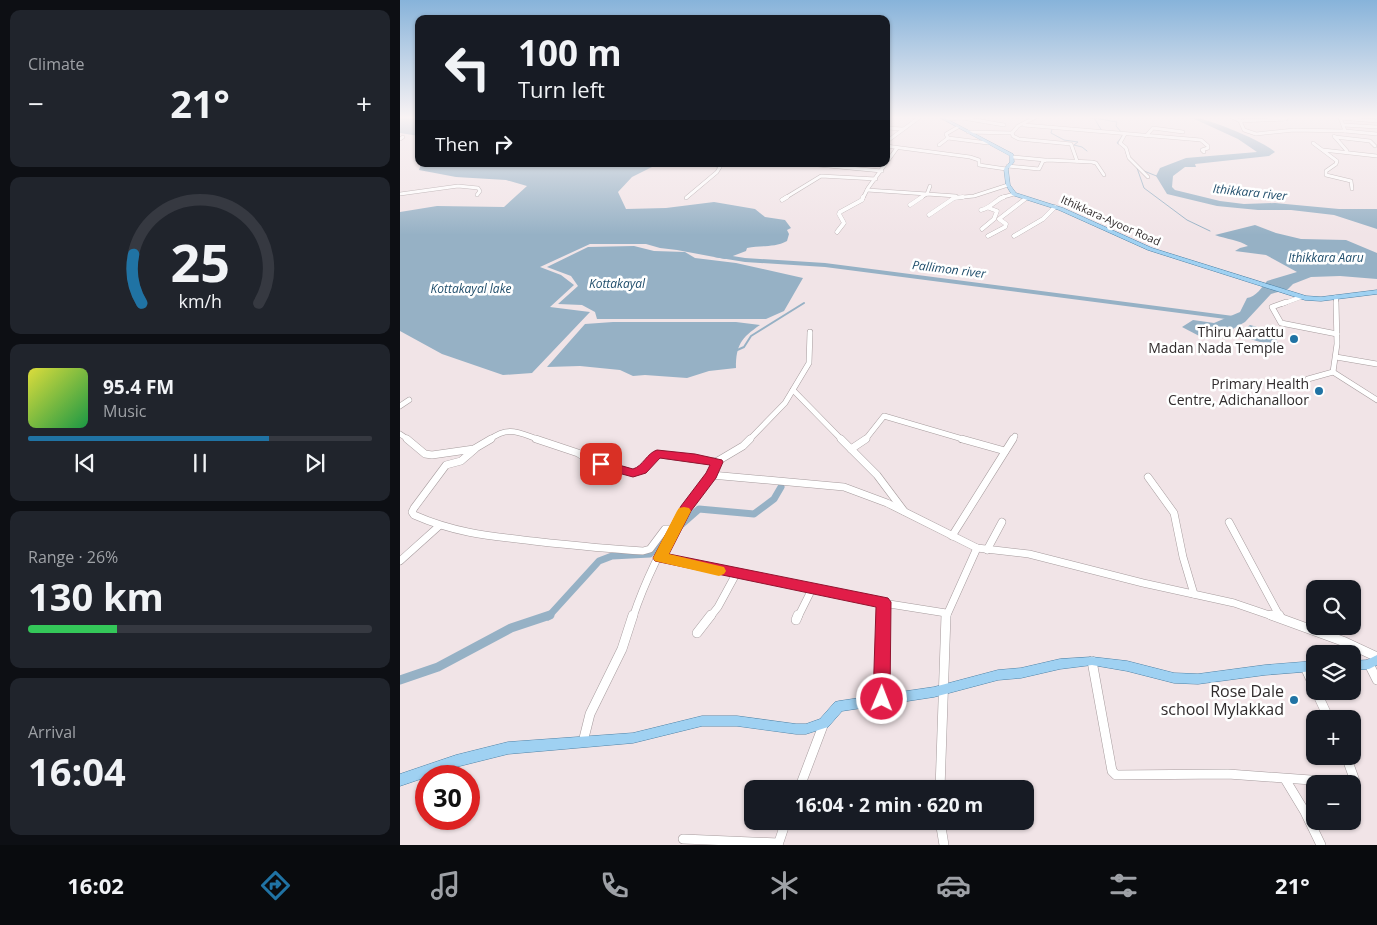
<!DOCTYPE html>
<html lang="en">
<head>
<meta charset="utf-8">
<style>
  body { margin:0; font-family:"Open Sans",sans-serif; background:#20242c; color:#f1f3f6; height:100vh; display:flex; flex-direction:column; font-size:19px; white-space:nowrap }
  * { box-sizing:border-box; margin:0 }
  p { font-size:16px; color:#9ea1a6 }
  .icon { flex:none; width:28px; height:28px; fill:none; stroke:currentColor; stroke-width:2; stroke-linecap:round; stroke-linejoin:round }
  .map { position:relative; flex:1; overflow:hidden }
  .side { display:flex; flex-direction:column; gap:10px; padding:10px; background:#0d0f14; width:400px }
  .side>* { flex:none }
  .top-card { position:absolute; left:15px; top:15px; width:475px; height:152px; border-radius:10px; box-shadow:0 1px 4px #0004; background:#171b24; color:#f1f3f6; overflow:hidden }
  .tools { position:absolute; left:906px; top:580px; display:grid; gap:10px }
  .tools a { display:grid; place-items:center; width:55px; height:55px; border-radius:10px; background:#171b24; box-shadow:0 1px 4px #0004; font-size:25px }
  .speed { position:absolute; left:15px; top:765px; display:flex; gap:10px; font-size:25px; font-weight:700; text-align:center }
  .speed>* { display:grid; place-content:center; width:65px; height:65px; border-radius:50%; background:#171b24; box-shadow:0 1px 4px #0004; line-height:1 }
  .speed .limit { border:8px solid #d22; background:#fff; color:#111 }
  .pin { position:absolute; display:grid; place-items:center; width:42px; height:42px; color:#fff; margin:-21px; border-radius:10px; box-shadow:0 2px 8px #0006 }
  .me { position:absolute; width:55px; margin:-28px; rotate:1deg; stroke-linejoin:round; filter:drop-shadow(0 0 4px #0008) }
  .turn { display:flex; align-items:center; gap:18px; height:105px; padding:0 20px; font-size:22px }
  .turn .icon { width:65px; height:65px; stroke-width:2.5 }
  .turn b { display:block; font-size:35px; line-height:42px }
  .then { display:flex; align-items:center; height:48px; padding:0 20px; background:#0003; gap:10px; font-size:19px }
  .big { font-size:38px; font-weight:700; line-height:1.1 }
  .side .card { flex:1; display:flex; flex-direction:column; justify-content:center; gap:8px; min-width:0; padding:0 18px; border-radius:10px; background:#20242c }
  .side .dial { align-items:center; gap:0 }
  .dial svg { height:130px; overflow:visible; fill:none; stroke:#363941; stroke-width:7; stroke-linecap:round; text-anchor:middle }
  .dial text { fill:#f1f3f6; stroke:none }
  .song { display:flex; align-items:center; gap:15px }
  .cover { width:60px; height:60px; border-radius:8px; background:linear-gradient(135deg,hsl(60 70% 55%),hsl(140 70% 35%)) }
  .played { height:5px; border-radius:2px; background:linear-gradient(90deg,#2073a4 70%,#363941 70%) }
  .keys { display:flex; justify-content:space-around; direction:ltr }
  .heat { display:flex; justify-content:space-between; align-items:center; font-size:28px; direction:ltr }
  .charge { height:8px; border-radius:4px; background:linear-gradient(90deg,#34c759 26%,#363941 0) }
  .trip { position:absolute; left:344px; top:780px; width:290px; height:50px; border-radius:10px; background:#171b24; box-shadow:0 1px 4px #0004; font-weight:700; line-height:50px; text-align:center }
  .tabs { display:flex; height:80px; justify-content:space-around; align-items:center; background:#090b0e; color:#9ea1a6 }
  .tabs .icon { width:35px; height:35px }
  .tabs .on { color:#2073a4 }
  .tabs b { font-size:22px; color:#f1f3f6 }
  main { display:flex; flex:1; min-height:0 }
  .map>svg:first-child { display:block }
  .water { fill:#96b1c5 }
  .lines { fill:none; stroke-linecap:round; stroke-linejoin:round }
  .stream-far1 { stroke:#96b1c5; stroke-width:1 }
  .stream { stroke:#96b1c5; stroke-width:2 }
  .canal-far1 { stroke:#96b1c5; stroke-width:7 }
  .canal { stroke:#96b1c5; stroke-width:9 }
  .river { fill:#96b1c5; fill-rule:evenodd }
  .minor-far4-casing { stroke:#a69b9d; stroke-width:4 }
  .minor-far3-casing { stroke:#a69b9d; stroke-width:4.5 }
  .minor-far2-casing { stroke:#a69b9d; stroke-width:6 }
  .minor-far1-casing { stroke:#a69b9d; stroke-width:8 }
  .minor-casing { stroke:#a69b9d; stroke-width:10 }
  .major-casing { stroke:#4f83a7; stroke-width:1 }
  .minor-far4 { stroke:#fff; stroke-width:3 }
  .minor-far3 { stroke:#fff; stroke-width:4 }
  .minor-far2 { stroke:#fff; stroke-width:5 }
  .minor-far1 { stroke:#fff; stroke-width:7 }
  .minor { stroke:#fff; stroke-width:9 }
  .major { fill:#9fd1f2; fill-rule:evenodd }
  .route { fill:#e11d48; stroke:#92132f }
  .slow { fill:#f59e0b }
  .poi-dot { fill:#2073a4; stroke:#fff; stroke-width:2 }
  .labels { text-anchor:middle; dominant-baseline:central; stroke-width:5; stroke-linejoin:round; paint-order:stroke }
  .far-street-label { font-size:11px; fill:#312c2d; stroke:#fff }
  .far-water-label { font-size:12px; font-style:italic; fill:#1f4d6b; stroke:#fff }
  .poi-label { font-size:14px; fill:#312c2d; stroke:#fff; text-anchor:end }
  .near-poi-label { font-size:16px; fill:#312c2d; stroke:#fff; text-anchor:end }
</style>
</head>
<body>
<main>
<section class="side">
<div class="card"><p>Climate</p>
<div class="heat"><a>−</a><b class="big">21°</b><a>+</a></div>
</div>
<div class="card dial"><svg viewBox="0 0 100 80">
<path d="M14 69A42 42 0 1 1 86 69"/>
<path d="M14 69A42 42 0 0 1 9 39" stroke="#2073a4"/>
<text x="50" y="56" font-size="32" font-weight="700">25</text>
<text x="50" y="72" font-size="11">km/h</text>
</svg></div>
<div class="card">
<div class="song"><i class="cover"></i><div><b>95.4 FM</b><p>Music</p></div></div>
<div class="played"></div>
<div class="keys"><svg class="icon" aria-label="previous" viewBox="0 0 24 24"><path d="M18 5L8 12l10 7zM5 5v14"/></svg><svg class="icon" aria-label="pause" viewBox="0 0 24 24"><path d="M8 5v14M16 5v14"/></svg><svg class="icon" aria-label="next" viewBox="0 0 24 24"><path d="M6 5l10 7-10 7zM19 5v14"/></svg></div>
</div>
<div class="card"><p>Range · 26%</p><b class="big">130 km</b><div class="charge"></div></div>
<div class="card"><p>Arrival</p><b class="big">16:04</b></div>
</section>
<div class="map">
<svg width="977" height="845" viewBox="0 0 977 845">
  <rect width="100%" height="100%" fill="#f1e4e7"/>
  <g class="water">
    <path d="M 0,117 L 19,117 L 19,136 L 0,133 Z"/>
    <path d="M 790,117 C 806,117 863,141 875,152 L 869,156 L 795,164 L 796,167 L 785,167 L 773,176 L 772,187 L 775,190 L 820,201 L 844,204 L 875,203 L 939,209 L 977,209 L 977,229 L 934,215 L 891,210 L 858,210 L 817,206 L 767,194 L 756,176 L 760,168 L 786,158 L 857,152 L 838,139 Z"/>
    <path d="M 21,164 L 258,164 L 232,177 L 218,192 L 226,209 L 266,208 L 314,202 L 355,209 L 365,217 L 385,220 L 391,228 L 387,230 L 389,234 L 387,241 C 374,248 361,245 347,248 L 346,251 L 325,259 L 277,250 L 260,248 L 246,244 L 190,244 L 140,267 L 161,275 L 174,285 L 150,307 L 190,312 L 132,373 L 103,375 L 42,354 L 0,331 L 0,212 L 37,206 L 104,207 L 127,186 L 106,180 L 56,177 L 19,170 Z"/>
    <path d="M 855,225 L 876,233 L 901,239 L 946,240 L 977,253 L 977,279 L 940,276 L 911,277 L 893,284 L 888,289 L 871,294 L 845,322 L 824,334 L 812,335 L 805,339 L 782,327 L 793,320 L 814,323 L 840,312 L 847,298 C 856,297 862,287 867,281 L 897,272 L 866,255 L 835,251 L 840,248 L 848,246 C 839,240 826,239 815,235 Z"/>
    <path d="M 234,246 L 254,251 L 285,252 L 295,258 L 336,263 L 403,278 L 384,311 L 366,319 L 197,319 L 195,312 L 182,305 L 158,304 L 178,286 L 171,276 L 147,267 L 188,247 Z"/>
    <path d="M 213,322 L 336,322 L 360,325 C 341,338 336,345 336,368 L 309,371 L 287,378 L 245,375 L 233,376 L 220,370 L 180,366 L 147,367 L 185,324 Z"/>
    <path d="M 850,325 L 872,331 L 878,343 L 860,342 L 837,335 Z"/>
  </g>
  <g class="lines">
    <g class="stream-far1">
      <path d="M 688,117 L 717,122 L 716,126 L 722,133"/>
      <path d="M 694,118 L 702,131"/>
      <path d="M 652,129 L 651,133 L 664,140 L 678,142 L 674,145 L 682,147 L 687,151"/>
      <path d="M 723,135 L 717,143 L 725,148 L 727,156"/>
      <path d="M 737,168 L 744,188 L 787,220 L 810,231"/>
      <path d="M 744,171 L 759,177"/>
    </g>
    <path class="stream" d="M 335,351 L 344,347 L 351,336 L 404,303"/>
    <g class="canal-far1">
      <path d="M 274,531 L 299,509 L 354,514 L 374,499 L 381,487"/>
      <path d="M 148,617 L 199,561 L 212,556 L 250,554 L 265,540"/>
    </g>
    <path class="canal" d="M 0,680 L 38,667 L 111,628 L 150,615"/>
    <path class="river" d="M 314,253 L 345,258 L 425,263 L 841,317 L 845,319 L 841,321 L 425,267 L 345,262 L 314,257 Z"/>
    <g class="minor-far4-casing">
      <g id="minor-far4">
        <path d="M 832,117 L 840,121 L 844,130 L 856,134 L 894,130 L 945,131 L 940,117"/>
        <path d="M 940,118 L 977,121"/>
        <path d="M 545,119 L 563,118 L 604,125"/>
        <path d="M 840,121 L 886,119 L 884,117"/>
        <path d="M 624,125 L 801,140 L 808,146 L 808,148 L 802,150 L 804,152"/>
        <path d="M 944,125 L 977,127"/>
        <path d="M 486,128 L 503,129"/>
        <path d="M 945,131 L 977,134"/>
        <path d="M 568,132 L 612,133 L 618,126 L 636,117"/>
        <path d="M 612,133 L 613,136 L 619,139 L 671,144 L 677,161"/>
        <path d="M 725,134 L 720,143 L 726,148 L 729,158 L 748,177"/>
        <path d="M 746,136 L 753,128 L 783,132"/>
        <path d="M 934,136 L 947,151"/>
        <path d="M 935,137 L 970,141 L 975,146"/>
        <path d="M 548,138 L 588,143"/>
        <path d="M 0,139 L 3,137"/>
        <path d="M 486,142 L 520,117"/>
        <path d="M 913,143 L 937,161 L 936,164 L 926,171 L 926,175 L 951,181 L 952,189"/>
        <path d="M 539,145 L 548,138 L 546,134 L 558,127"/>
        <path d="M 486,146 L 570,157 L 579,160 L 579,165 L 606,169"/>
        <path d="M 923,150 L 977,156"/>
        <path d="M 612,157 L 645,160"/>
        <path d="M 407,164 L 482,171"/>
        <path d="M 608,166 L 639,169 L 643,161 L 647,160 L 692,162 L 696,163 L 704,175"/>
        <path d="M 467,190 L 527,194 L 530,186"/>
        <path d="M 0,194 L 58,186 L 78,188 L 80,191 L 77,195"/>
        <path d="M 286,198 L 317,172 L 320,167 L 315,164"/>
        <path d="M 385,198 L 421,176 L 476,179"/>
        <path d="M 463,198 L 468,188 L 497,148"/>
        <path d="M 520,198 L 527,194 L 556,196"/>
        <path d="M 553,198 L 574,196 L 608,185"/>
        <path d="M 600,198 L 614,194"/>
      </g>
    </g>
    <g class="minor-far3-casing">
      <g id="minor-far3">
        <path d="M 382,200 L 387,197"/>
        <path d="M 510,205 L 522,197"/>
        <path d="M 581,210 C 591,208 595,200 604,197"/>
        <path d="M 529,215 L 554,198 L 563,197"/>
        <path d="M 582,229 L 594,219 L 597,211 L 589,208"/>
        <path d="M 437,232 L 444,223 L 439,214 L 440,212 L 462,200 L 463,197"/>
        <path d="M 588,236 L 605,227 L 606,224 L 599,219 L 625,199"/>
        <path d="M 614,236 L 643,219 L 655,207"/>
        <path d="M 936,297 L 936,304"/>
        <path d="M 882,304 L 901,297"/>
      </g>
    </g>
    <g class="minor-far2-casing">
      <g id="minor-far2">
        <path d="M 886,302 L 872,307 L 881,323 L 937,334"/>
        <path d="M 936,357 L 977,364"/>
        <path d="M 933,372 L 977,400"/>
        <path d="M 908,379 L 933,372 L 937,344 L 936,302"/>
        <path d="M 393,390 L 442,440"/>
        <path d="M 0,406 L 9,400"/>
        <path d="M 0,434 L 9,440"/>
        <path d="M 89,440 C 109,425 119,433 140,440"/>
        <path d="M 349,440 L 385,403 L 409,363 L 410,332"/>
        <path d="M 465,440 L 484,416 L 566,440"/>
        <path d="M 613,440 L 615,436"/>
      </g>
    </g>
    <g class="minor-far1-casing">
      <g id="minor-far1">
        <path d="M 7,439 L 25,454 L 32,455 L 74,449 L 91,439"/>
        <path d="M 136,439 L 178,453 L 189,460 L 233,473 L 242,470 L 257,454 L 317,462 C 309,480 295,493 285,509 C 265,541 245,581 233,617"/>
        <path d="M 441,439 L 477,475 L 504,511"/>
        <path d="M 562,439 L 605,451"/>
        <path d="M 75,449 L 61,461 L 46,465 L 14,508 L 12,512 L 14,515 C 55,533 89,536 133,541 C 169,545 206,549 243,551 L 250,549 L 265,529 L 276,529"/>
        <path d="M 451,449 L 466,439"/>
        <path d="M 316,462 L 343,446 L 350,439"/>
        <path d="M 311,475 L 444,487 L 487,503 L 577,548 L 629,554 L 743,583 L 834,603 L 875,617"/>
        <path d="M 748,477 L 774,513 L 783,557 L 794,594"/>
        <path d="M 829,522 L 880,617"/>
        <path d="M 552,536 L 613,439"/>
        <path d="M 587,550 L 602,522"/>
        <path d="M 260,558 L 483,603 L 546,613"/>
        <path d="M 0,561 L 39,526"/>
        <path d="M 310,617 L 318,607 L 336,574"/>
        <path d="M 398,617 L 412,589"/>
        <path d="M 483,617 L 483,603"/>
        <path d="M 546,617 L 577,548"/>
      </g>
    </g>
    <g class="minor-casing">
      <g id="minor">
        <path d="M 871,615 L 945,642 L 977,657"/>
        <path d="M 879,615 L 880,617"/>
        <path d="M 396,620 L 398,615"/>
        <path d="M 297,633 L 311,615"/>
        <path d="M 692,661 L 712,771 L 716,775 L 828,774 L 952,783 L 955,781 L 946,756"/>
        <path d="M 969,664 L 977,680"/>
        <path d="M 905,667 L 915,689"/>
        <path d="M 916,691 L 929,719"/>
        <path d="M 482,699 L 483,615"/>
        <path d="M 183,742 L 190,714 L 222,649 L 233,615"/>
        <path d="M 885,779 L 905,812 L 921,845"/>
        <path d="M 399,789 L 424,723"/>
        <path d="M 540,789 L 546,615"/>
        <path d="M 540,821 L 544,845"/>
        <path d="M 283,839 L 378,843"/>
        <path d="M 378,845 L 386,821"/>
      </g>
    </g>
    <g class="major-casing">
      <g id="major">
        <path d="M 539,117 L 543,117 L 613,154 L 614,162 L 608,169 L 610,185 L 616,193 L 663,208 L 752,248 L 906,296 L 921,297 L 977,290 L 977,294 L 921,301 L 905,300 L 748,250 L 659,210 L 612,195 L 606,185 L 604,169 L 610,162 L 610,156 Z"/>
        <path d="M 977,655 L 977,665 L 969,669 L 952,670 L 952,661 L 967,660 Z"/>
        <path d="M 692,657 L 727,661 L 774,673 L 798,674 L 865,665 L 915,661 L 915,671 L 865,675 L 798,684 L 774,683 L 727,671 L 692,665 L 660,669 L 621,678 L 598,680 L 534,697 L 442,711 L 428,727 L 406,734 L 396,734 L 337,726 L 302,726 L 233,743 L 108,754 L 56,767 L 0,786 L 0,774 L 56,755 L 108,742 L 233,733 L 302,716 L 337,716 L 396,724 L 406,724 L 420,719 L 435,702 L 439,701 L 534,687 L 598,670 L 621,668 L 660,659 Z"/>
      </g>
    </g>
    <use href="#minor-far4" class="minor-far4"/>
    <use href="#minor-far3" class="minor-far3"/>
    <use href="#minor-far2" class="minor-far2"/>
    <use href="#minor-far1" class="minor-far1"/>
    <use href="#minor" class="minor"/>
    <use href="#major" class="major"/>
  </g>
  <linearGradient id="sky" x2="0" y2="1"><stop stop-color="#87b3da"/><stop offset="0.5" stop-color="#f9f3f4"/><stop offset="1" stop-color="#f9f3f4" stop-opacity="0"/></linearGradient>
  <rect width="977" height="235" fill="url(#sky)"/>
  <path class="route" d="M 257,450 L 295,454 L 322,460 L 323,462 L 316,478 L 291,511 L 269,554 L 488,598 L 491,602 L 490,699 L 487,705 L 482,707 L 476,705 L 473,699 L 476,607 L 255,561 L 253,558 L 281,506 L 306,473 L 310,465 L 260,458 L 246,473 L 233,477 L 196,467 L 195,464 L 201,460 L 233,469 C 243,466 247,453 257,450 Z"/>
  <path class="slow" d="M 284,507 L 289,508 L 291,511 L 269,554 L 324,567 L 326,571 L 324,574 L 319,576 L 255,561 L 253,558 L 277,511 L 279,508 Z"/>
  <g class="poi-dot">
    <circle cx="894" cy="339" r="5"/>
    <circle cx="919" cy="391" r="5"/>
    <circle cx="894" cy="700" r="5"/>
  </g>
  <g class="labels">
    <g class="far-street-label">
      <text transform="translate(711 220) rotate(24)">Ithikkara-Ayoor Road</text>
    </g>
    <g class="far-water-label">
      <text transform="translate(850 192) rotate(6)">Ithikkara river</text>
      <text x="926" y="257">Ithikkara Aaru</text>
      <text transform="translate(549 269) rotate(7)">Pallimon river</text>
      <text x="217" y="283">Kottakayal</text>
      <text x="71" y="288">Kottakayal lake</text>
    </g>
    <g class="poi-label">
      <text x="884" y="331">Thiru Aarattu<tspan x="884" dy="16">Madan Nada Temple</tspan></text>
      <text x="909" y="383">Primary Health<tspan x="909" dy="16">Centre, Adichanalloor</tspan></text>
    </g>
    <g class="near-poi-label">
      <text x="884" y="691">Rose Dale<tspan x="884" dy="18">school Mylakkad</tspan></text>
    </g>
  </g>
</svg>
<div class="tools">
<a><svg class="icon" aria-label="search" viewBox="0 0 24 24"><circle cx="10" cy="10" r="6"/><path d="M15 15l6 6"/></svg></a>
<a><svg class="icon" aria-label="layers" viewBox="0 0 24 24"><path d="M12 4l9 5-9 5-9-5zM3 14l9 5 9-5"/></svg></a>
<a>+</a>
<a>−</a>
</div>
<div class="speed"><div class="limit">30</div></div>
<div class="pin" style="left:201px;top:464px;background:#d93025"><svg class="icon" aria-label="arrive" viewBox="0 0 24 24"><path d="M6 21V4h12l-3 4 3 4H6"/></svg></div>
<svg class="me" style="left:482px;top:699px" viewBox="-20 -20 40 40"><circle r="17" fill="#e11d48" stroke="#fff" stroke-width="3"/><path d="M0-11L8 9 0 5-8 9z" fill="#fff"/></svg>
<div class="trip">16:04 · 2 min · 620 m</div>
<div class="top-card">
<div class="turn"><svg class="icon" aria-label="left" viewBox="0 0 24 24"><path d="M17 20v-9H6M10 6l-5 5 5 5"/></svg><div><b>100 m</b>Turn left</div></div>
<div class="then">Then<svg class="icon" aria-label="right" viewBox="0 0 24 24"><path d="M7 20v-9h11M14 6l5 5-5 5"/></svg></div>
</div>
</div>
</main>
<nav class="tabs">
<b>16:02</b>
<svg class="icon on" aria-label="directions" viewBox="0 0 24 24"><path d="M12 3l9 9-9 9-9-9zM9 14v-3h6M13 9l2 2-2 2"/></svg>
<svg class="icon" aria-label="music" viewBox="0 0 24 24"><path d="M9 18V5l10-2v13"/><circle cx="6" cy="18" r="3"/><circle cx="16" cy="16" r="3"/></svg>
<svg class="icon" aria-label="phone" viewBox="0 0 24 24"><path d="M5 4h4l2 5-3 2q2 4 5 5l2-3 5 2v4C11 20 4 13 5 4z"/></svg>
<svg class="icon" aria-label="climate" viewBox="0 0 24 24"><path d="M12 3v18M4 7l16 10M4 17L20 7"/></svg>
<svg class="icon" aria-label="car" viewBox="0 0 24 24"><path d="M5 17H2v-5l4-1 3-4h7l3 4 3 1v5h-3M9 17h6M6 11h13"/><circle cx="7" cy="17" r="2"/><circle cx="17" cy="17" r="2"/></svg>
<svg class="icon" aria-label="filters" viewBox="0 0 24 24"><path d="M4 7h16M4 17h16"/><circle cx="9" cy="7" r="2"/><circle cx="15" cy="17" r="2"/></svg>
<b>21°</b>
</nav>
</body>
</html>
